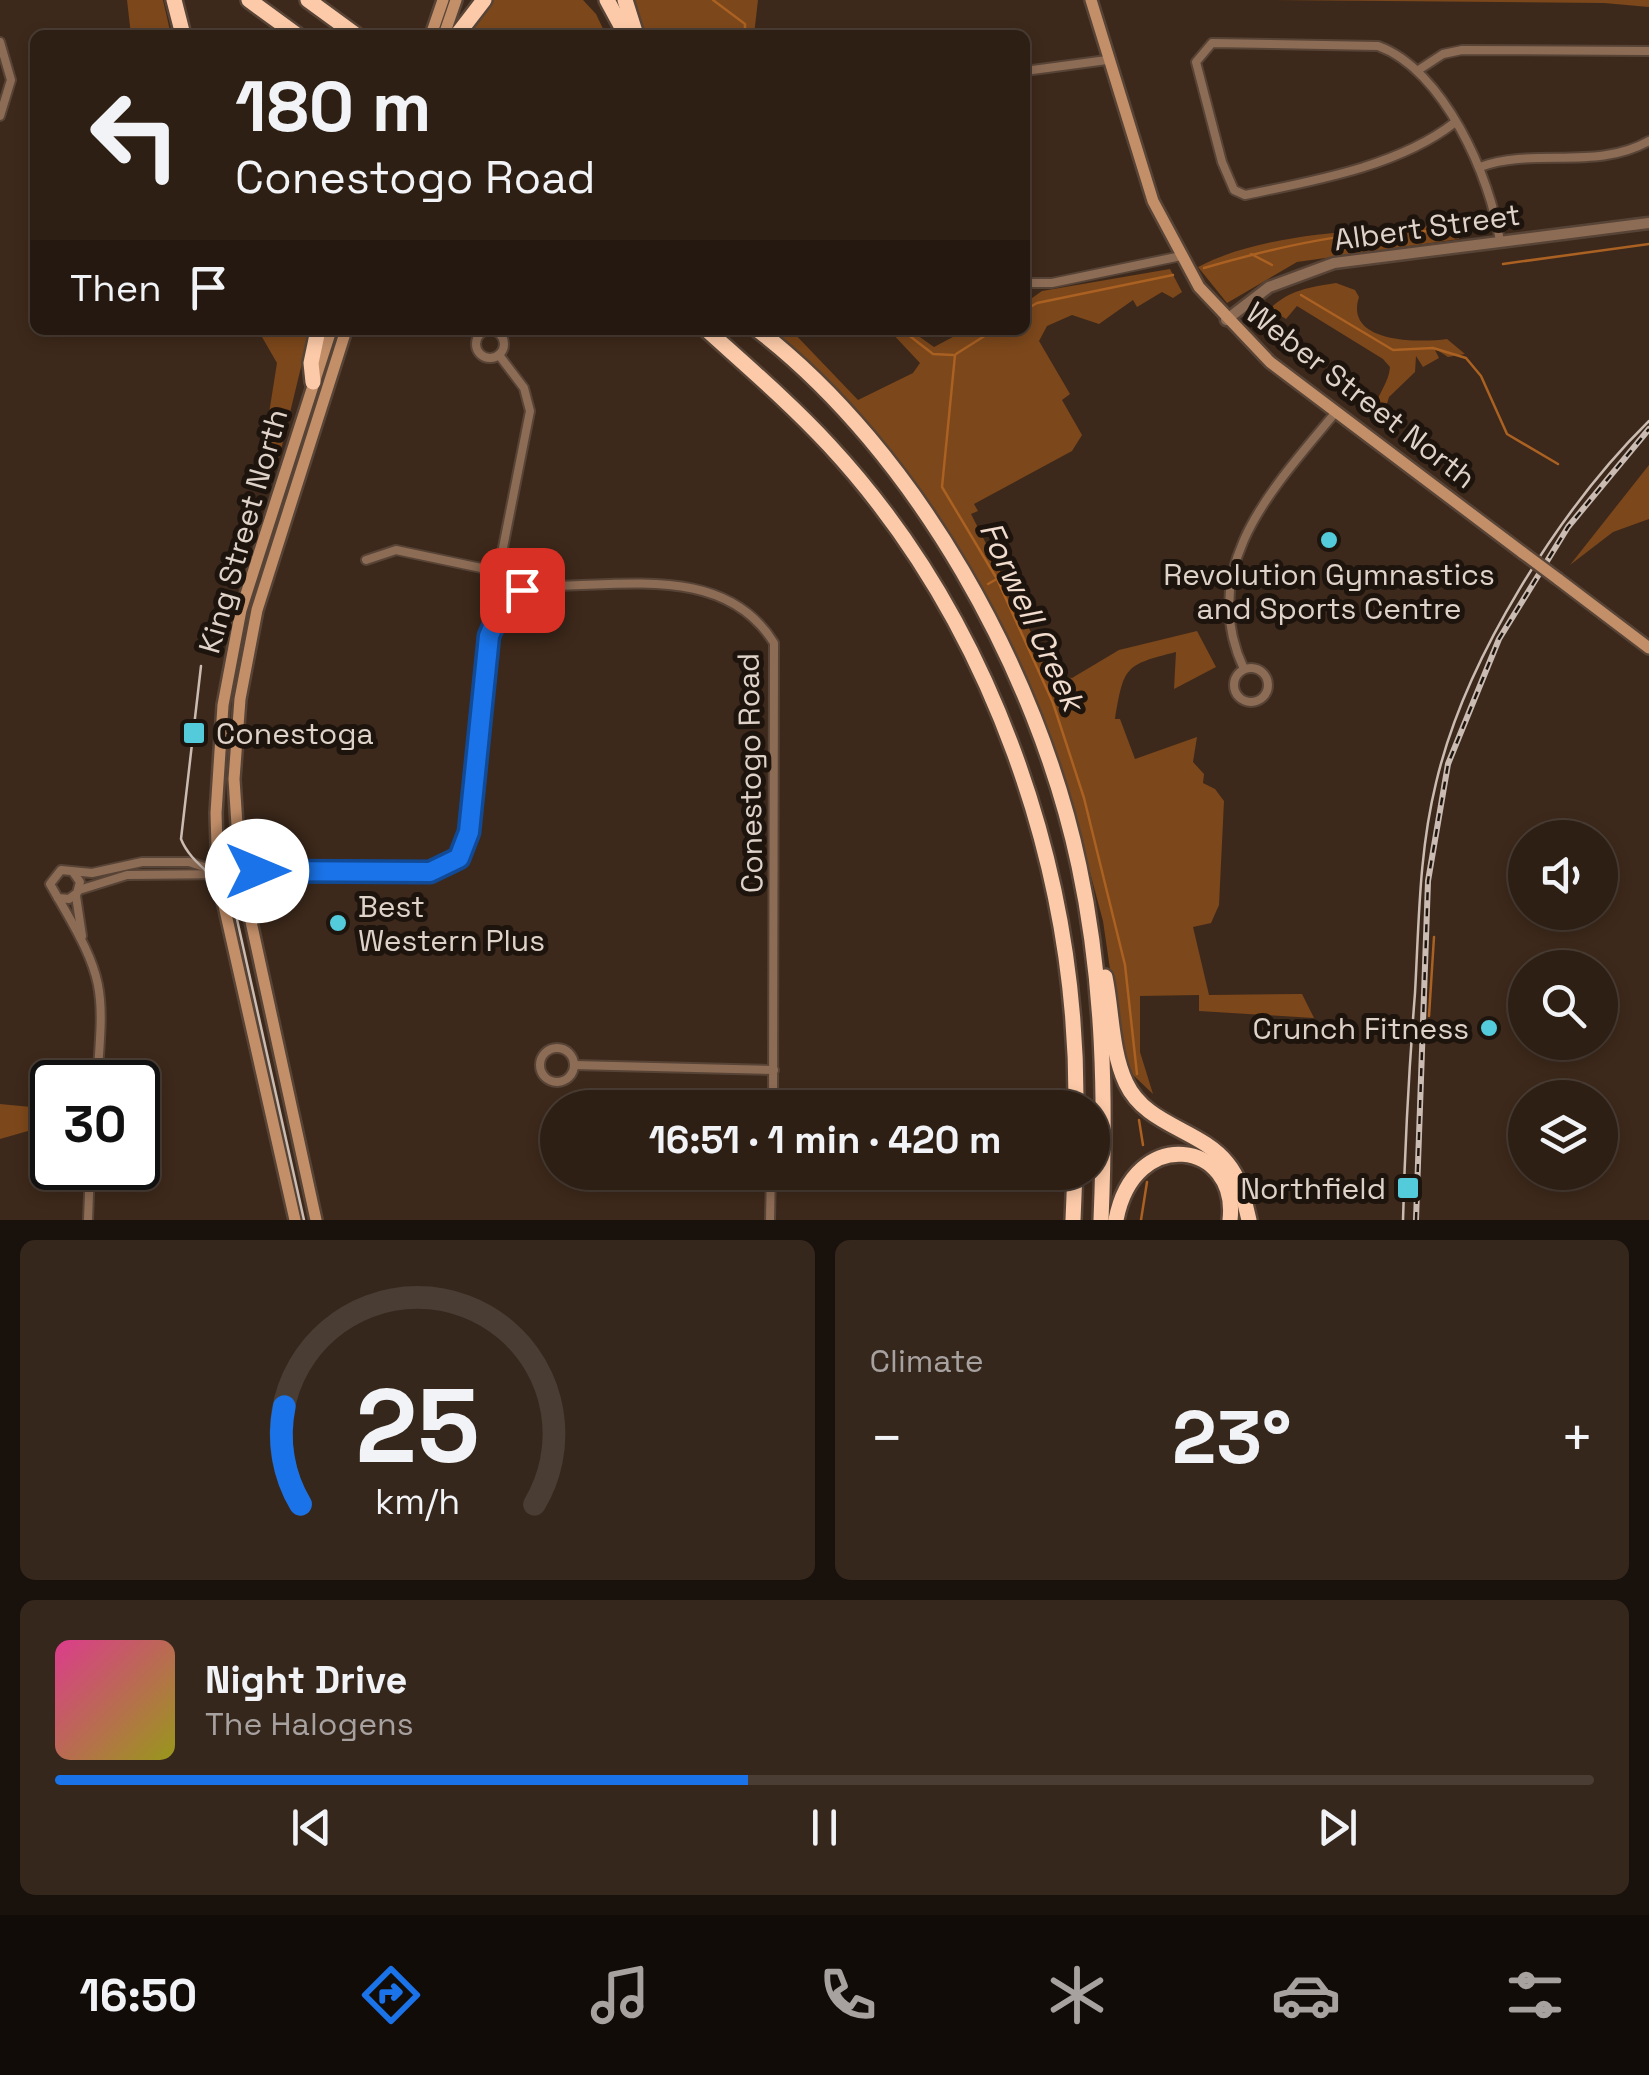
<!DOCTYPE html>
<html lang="en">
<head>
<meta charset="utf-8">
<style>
  body { margin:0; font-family:"Space Grotesk",sans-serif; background:#36271d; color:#f1f3f6; height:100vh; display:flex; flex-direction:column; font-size:38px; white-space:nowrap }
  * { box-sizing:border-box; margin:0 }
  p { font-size:32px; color:#a7a2a0 }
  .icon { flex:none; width:55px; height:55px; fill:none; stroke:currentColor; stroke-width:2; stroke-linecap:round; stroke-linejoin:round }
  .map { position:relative; height:1220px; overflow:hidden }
  .side { display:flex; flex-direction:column; gap:20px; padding:20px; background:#19110b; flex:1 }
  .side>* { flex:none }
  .top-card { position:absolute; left:30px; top:30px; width:1000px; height:305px; border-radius:15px; box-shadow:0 5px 15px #0003,0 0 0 2px #493d34; background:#2e1f14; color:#f1f3f6; overflow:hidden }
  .buttons { position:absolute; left:1508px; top:820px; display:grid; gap:20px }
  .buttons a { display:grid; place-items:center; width:110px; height:110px; border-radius:50%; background:#2e1f14; box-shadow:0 5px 15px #0003,0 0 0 2px #493d34; font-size:50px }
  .speed { position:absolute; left:30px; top:1060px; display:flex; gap:20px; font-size:50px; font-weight:700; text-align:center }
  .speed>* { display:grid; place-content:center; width:130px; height:130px; border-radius:50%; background:#2e1f14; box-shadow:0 5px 15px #0003,0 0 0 2px #493d34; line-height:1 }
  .speed .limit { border:5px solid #111; border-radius:15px; background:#fff; color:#111 }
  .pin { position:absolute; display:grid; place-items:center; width:85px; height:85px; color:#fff; margin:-42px; border-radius:20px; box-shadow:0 5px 15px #0006 }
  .me { position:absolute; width:110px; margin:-55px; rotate:90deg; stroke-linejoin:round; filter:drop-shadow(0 0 8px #0008) }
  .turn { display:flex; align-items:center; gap:35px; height:210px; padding:0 40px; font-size:45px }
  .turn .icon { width:130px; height:130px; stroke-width:2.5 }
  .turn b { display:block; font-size:70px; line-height:85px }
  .then { display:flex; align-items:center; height:95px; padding:0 40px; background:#0003; gap:20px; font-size:38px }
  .big { font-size:75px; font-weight:600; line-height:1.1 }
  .side .card { flex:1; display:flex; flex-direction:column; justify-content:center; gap:15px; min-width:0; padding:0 35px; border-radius:15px; background:#36271d }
  .side .dial { align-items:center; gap:0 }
  .dial svg { height:260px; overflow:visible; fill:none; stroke:#493d34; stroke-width:7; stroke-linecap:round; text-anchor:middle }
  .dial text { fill:#f1f3f6; stroke:none }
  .song { display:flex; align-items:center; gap:30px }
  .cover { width:120px; height:120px; border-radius:15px; background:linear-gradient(135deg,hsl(330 70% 55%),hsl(60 70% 35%)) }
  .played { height:10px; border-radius:5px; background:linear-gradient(90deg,#1a73e8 45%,#493d34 45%) }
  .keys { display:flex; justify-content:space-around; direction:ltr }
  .heat { display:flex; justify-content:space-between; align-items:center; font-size:55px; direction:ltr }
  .side .tiles { flex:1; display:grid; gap:20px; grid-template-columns:1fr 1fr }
  .card:last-child { grid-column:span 2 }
  .trip { position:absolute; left:540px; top:1090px; width:570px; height:100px; border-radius:50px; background:#2e1f14; box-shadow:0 5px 15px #0003,0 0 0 2px #493d34; font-weight:600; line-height:100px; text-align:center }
  .tabs { display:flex; height:160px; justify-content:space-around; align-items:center; background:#120c08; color:#a7a2a0 }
  .tabs .icon { width:70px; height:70px }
  .tabs .current { color:#1a73e8 }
  .tabs b { font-size:45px; color:#f1f3f6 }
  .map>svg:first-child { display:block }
  .green { fill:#7c471b }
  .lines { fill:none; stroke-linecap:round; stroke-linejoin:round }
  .stream { stroke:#aa6122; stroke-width:2.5 }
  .minor-casing { stroke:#574437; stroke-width:12 }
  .tertiary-casing { stroke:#574437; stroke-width:15 }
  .secondary-casing { stroke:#574437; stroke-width:16 }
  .motorway-casing { stroke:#574437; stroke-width:20 }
  .minor { stroke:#8d6c55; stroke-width:8 }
  .tertiary { stroke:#8d6c55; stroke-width:10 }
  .secondary { stroke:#c38f69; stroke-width:11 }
  .motorway { stroke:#fccaa8; stroke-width:15 }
  .tram { stroke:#cabcb2; stroke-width:2.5 }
  .rail-casing { stroke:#cabcb2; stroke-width:6 }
  .rail { stroke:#1d140e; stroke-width:2.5; stroke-dasharray:8; stroke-linecap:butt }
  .secondary-bridge-casing { stroke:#574437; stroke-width:16; stroke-linecap:butt }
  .secondary-bridge { stroke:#c38f69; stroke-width:11 }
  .route-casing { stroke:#114b97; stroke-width:25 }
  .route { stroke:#1a73e8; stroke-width:18 }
  .poi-dot { fill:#53cbda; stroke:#1d140e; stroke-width:4 }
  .labels { text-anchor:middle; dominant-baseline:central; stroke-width:10; stroke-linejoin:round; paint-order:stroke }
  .street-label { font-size:30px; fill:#dfd2c9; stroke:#1d140e }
  .poi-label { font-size:30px; fill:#dfd2c9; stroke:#1d140e; text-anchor:start }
  .water-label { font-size:32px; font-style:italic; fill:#f1dccd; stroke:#1d140e }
</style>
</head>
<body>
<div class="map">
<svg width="1649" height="1220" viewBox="0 0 1649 1220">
  <rect width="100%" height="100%" fill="#3d291b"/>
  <g class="green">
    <path d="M 127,0 L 163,0 L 171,35 L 131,35 Z"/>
    <path d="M 491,0 L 583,0 L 596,14 L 606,35 L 472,35 L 476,18 Z"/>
    <path d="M 632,0 L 758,0 L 754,35 L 642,35 Z"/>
    <path d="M 1274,0 L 1649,0 L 1649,7 L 1604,3 Z"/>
    <path d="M 1455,225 L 1459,239 L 1297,262 L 1227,303 L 1198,267 C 1268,230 1377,230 1455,225 Z"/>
    <path d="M 1170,269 L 1182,292 L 1173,298 L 1162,292 L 1137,307 L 1133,300 L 1099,324 L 1072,315 L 1047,326 L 1039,341 L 1070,394 L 1062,400 L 1082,435 L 1072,451 L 974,504 L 978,511 L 971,514 L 1050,670 L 1048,675 L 1072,678 L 1119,650 L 1197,631 L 1216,667 L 1174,689 L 1176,652 C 1124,665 1124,667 1115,719 L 1120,719 L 1135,759 L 1197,737 L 1193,762 L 1204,774 L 1203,783 L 1215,789 L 1224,801 L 1219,905 L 1211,923 L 1193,927 L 1209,995 L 1302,994 L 1314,1018 L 1199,1011 L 1199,995 L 1140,996 L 1140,1052 L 1153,1094 L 1133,1075 L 1122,1051 L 1103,921 L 1067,786 L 992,611 L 847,406 L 774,330 L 791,330 L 858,400 L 913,373 L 920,363 L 889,330 L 910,330 L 934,347 L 966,330 L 1025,330 L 1025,303 L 1042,291 Z"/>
    <path d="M 1336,283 L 1355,290 L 1359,297 C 1344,343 1418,343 1447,339 L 1465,354 L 1448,357 L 1434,348 L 1439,358 L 1423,367 L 1416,356 L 1415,372 L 1389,397 L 1384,413 L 1375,407 C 1379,392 1389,382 1390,367 L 1383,359 L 1297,306 L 1286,319 L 1270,309 C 1288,290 1311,287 1336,283 Z"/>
    <path d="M 258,330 L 310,330 L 279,458 L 263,451 L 277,363 Z"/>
    <path d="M 1649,465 L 1649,519 L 1613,532 L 1570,565 Z"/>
    <path d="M 0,1104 L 52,1109 L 52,1135 L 49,1125 L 0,1139 Z"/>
  </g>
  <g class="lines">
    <g class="stream">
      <path d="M 713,0 L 745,24 L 745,35"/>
      <path d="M 1251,254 L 1272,265"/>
      <path d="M 1503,264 L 1649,244"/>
      <path d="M 1204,268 C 1287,244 1378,223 1465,234"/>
      <path d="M 1301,295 L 1393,350 L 1433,348 L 1466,358 L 1481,376 L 1507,434 L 1558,464"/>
      <path d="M 1025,310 L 1037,303 L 1173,275"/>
      <path d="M 902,330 L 933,354 L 953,355"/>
      <path d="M 956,354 L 994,330"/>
      <path d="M 955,355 L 942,487 L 997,579 L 1053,703 L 1084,798 L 1125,965 L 1137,1074"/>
      <path d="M 988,584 L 995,580"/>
      <path d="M 1429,1016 L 1434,937"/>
      <path d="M 1139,1120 L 1143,1145"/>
      <path d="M 1141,1220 L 1147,1182"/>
    </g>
    <g class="minor-casing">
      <g id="minor">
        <path d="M 0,42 L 11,80 L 0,116"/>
        <path d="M 1420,69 L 1443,54 L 1462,50 L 1649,51"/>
        <path d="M 1025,71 L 1107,60"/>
        <path d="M 1454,123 C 1399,166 1313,181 1245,195 L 1234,190 L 1222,162 L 1196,62 L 1212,43 L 1378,46 C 1443,69 1491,177 1500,242"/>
        <path d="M 1480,167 C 1535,147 1596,171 1649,141"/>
        <path d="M 1026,283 L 1052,283 L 1181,256"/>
        <circle cx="490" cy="344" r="14"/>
        <path d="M 499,355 L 524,388 L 530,411 L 500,563 L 502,580 L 512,594"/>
        <path d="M 366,560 L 396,550 L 500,572"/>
        <circle cx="1251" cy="685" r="17"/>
        <path d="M 1244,669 C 1196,567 1273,488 1335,413"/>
        <path d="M 73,872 L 80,882 L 77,893 L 69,899 L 58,898 L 50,884 L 61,870 L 92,873 L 142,862 L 189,862 L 216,871"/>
        <path d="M 79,890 L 127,875 L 430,872 L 450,866 L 468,839 L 489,636 C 498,604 513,589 546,586 C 626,586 726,565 774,643 L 773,1108"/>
        <path d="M 76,896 L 82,936"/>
        <path d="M 58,898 C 106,980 104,989 97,1082"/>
        <circle cx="557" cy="1065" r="17"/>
        <path d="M 574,1065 L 774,1070"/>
        <path d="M 88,1220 L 90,1168"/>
        <path d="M 770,1220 L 771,1172"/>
      </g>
    </g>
    <g class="tertiary-casing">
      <path id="tertiary" d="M 1226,320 L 1269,287 L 1334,263 L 1649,223"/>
    </g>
    <g class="secondary-casing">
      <g id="secondary">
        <path d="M 1091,0 L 1153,201 L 1199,287 L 1270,362 L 1523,553"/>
        <path d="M 431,35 L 443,0"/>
        <path d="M 444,35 L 456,0"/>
        <path d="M 1558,579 L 1649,648"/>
        <path d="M 295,1220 L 218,879 L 216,813 L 223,705 L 241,610 L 331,330"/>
        <path d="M 316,1220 L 240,871 L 234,779 L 240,699 L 257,610 L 346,330"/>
      </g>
    </g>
    <g class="motorway-casing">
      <g id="motorway">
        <path d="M 174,0 L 183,35"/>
        <path d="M 249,0 L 297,35"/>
        <path d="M 308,0 L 356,35"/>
        <path d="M 607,0 L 626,35"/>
        <path d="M 625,0 L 636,35"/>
        <path d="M 457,35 L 484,0"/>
        <path d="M 707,330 C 748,367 791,404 829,445 C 992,621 1078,870 1076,1108"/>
        <path d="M 758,330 C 916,452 1038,672 1079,866 C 1104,983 1106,1101 1101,1220"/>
        <path d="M 313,382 L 311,363 L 318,330"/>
        <path d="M 1105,977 C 1112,1011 1111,1051 1126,1083 C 1146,1126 1200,1129 1227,1163 C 1241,1180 1244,1200 1249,1220"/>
        <path d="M 1073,1220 L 1075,1172"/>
        <path d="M 1116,1220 C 1134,1124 1239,1141 1230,1220"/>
      </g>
    </g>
    <use href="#minor" class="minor"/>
    <use href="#tertiary" class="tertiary"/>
    <use href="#secondary" class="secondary"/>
    <use href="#motorway" class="motorway"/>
    <g class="tram">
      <path d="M 201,666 L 181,839 C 192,867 223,877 234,906 L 304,1220"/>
      <path d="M 1403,1220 C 1405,1144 1409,1069 1415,993 C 1419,922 1419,852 1436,783 C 1465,659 1559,510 1649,421"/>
    </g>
    <g class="rail-casing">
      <path id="rail" d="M 1416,1220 L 1428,881 L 1448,764 L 1499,639 L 1568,527 L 1649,429"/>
    </g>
    <use href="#rail" class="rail"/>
    <g class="secondary-bridge-casing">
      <path id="secondary-bridge" d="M 1523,553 L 1558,579"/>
    </g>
    <use href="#secondary-bridge" class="secondary-bridge"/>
  </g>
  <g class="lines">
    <g class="route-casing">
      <path id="route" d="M 257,871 L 430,872 L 459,858 L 469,832 L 489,636 L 502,606 L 522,590"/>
    </g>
    <use href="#route" class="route"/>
  </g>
  <g class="poi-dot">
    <circle cx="1329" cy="540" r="10"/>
    <rect x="182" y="721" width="24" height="24" rx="5"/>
    <circle cx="338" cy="923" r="10"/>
    <circle cx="1489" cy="1028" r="10"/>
    <rect x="1396" y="1176" width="24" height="24" rx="5"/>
  </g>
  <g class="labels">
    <g class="street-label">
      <text transform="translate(1427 227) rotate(-8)">Albert Street</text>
      <text transform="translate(1361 395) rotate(38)">Weber Street North</text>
      <text transform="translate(243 531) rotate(-74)">King Street North</text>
      <text transform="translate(750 773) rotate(-91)">Conestogo Road</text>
    </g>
    <g class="poi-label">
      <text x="1329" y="574" text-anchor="middle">Revolution Gymnastics<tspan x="1329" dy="34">and Sports Centre</tspan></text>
      <text x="216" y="733">Conestoga</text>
      <text x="358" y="906">Best<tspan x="358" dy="34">Western Plus</tspan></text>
      <text x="1469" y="1028" text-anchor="end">Crunch Fitness</text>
      <text x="1386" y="1188" text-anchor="end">Northfield</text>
    </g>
    <g class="water-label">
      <text transform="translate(1032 616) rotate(65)">Forwell Creek</text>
    </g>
  </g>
</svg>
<div class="buttons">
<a><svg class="icon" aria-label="sound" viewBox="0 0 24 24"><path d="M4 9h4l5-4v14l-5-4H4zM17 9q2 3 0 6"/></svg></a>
<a><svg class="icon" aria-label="search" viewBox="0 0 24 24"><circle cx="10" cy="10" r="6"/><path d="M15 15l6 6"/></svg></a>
<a><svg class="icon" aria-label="layers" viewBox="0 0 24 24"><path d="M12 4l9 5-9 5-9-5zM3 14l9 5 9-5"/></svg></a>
</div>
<div class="speed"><div class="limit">30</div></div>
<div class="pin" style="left:522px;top:590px;background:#d93025"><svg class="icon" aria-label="arrive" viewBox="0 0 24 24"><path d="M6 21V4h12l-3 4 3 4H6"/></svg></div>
<svg class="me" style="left:257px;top:871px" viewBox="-20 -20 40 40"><circle r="19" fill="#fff"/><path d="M0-13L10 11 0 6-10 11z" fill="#1a73e8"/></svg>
<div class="trip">16:51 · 1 min · 420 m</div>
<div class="top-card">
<div class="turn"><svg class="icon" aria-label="left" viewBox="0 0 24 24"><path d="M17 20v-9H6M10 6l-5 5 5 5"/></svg><div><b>180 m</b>Conestogo Road</div></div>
<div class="then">Then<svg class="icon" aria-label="arrive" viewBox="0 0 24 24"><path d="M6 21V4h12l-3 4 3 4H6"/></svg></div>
</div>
</div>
<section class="side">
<div class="tiles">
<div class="card dial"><svg viewBox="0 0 100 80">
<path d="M14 69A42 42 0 1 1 86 69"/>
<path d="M14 69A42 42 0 0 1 9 39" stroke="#1a73e8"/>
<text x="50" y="56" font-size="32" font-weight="700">25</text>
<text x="50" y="72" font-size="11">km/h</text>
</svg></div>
<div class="card"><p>Climate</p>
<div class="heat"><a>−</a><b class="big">23°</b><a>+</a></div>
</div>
<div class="card">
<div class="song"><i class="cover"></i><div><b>Night Drive</b><p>The Halogens</p></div></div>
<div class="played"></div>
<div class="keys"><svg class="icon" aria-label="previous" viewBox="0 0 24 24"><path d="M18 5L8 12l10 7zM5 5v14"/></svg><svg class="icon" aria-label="pause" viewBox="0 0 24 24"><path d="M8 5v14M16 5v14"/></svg><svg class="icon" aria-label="next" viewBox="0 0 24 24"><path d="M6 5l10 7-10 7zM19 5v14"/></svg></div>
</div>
</div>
</section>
<nav class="tabs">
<b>16:50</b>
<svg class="icon current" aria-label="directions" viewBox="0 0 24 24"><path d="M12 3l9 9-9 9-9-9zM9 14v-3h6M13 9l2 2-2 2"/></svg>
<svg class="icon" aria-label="music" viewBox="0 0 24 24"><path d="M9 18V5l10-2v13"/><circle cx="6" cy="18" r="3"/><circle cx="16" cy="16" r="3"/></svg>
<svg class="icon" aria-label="phone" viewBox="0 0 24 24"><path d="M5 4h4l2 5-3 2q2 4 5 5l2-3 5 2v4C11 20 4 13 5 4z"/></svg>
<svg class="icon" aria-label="climate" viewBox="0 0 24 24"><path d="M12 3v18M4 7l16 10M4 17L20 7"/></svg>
<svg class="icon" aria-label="car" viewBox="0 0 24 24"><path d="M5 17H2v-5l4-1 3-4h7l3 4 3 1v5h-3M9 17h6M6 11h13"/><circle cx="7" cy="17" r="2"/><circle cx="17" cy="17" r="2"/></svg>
<svg class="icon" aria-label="filters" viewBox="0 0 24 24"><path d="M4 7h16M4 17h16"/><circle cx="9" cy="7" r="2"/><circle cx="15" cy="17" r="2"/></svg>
</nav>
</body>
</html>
